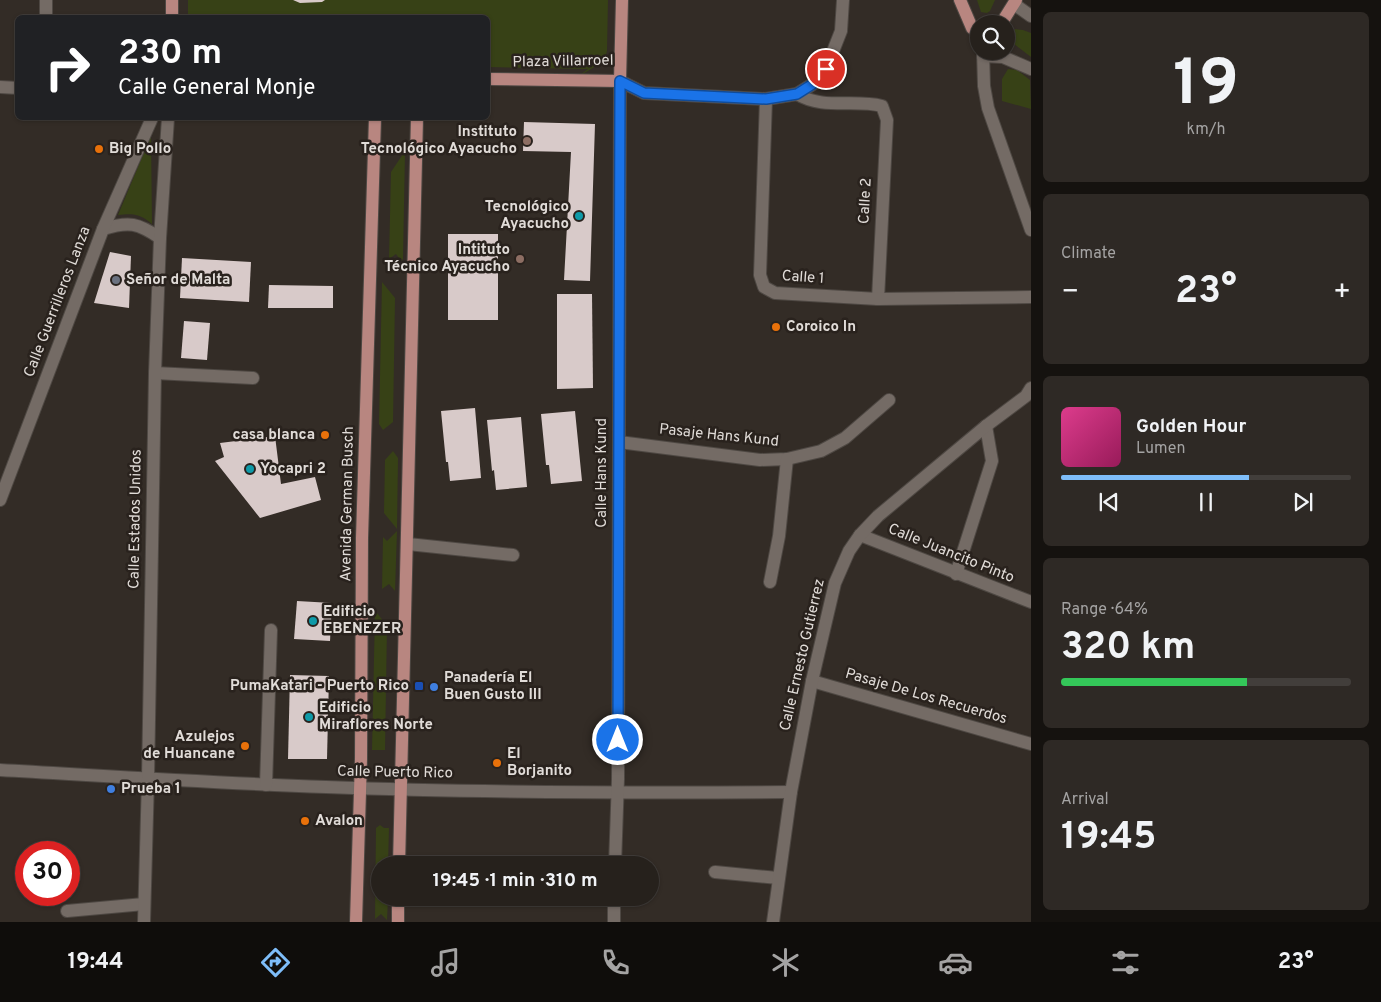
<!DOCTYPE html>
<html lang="en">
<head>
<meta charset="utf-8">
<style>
  body { margin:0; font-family:Overpass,sans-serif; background:#2e2925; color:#f1f3f6; height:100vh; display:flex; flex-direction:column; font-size:19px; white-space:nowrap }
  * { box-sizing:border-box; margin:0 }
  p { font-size:16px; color:#a4a3a3 }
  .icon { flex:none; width:28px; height:28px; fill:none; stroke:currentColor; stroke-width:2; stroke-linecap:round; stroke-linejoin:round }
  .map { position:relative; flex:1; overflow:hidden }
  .details { display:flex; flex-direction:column; gap:12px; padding:12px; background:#15120f; width:350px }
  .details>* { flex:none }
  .banner { position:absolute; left:15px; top:15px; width:475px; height:105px; border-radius:8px; box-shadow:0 1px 4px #0004,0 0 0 1px #423e3b; background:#202124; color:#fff; overflow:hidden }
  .controls { position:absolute; left:970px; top:15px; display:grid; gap:10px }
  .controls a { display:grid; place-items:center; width:45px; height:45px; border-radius:50%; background:#26211c; box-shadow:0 1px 4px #0004,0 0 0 1px #423e3b; font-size:25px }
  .speed { position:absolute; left:15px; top:841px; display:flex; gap:10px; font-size:25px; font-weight:700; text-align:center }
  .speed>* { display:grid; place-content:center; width:65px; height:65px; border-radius:50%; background:#26211c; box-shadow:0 1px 4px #0004,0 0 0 1px #423e3b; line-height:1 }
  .speed .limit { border:8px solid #d22; background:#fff; color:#111 }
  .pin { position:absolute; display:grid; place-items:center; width:42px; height:42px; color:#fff; margin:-21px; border:2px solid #fff; border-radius:50%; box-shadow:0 1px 5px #0007 }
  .me { position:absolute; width:55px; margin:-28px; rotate:0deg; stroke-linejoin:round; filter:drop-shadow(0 0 4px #0008) }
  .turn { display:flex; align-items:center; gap:18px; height:105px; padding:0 20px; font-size:22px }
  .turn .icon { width:65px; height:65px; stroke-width:2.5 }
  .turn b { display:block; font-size:35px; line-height:42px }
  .big { font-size:38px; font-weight:700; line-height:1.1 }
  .details .tile { flex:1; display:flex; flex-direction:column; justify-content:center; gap:8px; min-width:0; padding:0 18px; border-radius:8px; background:#2e2925 }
  .details .dial { align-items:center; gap:0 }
  .dial b { font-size:65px; line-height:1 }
  .song { display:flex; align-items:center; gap:15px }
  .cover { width:60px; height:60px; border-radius:8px; background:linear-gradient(135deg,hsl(330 70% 55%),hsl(330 70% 35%)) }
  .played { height:5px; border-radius:2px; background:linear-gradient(90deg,#7ebdf9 65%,#423e3b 65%) }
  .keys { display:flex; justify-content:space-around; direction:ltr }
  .heat { display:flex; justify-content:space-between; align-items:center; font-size:28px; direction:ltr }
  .charge { height:8px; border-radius:4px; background:linear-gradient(90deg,#34c759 64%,#423e3b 0) }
  .trip { position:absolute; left:371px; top:856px; width:288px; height:50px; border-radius:25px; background:#26211c; box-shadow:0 1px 4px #0004,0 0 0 1px #423e3b; font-weight:700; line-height:50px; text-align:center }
  .dock { display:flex; height:80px; justify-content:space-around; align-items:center; background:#0f0d0b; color:#a4a3a3 }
  .dock .icon { width:35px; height:35px }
  .dock .on { color:#7ebdf9 }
  .dock b { font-size:22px; color:#f1f3f6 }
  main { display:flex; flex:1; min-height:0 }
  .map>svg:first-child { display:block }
  .green { fill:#374116 }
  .building { fill:#d8cac9 }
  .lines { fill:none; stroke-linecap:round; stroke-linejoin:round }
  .minor-casing { stroke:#4e4843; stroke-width:14 }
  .major-casing { stroke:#4e4843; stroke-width:14 }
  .minor { stroke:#746b65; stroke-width:12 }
  .major { stroke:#b88680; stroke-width:12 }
  .route-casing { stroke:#114b97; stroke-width:12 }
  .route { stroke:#1a73e8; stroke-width:9 }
  .education-dot { fill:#8d6e63; stroke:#29221d; stroke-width:2 }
  .food-dot { fill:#e8710a; stroke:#29221d; stroke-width:2 }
  .culture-dot { fill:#0f9aa8; stroke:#29221d; stroke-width:2 }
  .worship-dot { fill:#6b7280; stroke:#29221d; stroke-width:2 }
  .transit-dot { fill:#1a4fb4; stroke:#29221d; stroke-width:2 }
  .shop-dot { fill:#3f7fe0; stroke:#29221d; stroke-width:2 }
  .labels { text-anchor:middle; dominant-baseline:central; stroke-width:5; stroke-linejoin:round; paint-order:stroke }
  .street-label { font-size:15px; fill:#e1dcd8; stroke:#29221d }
  .poi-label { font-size:15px; font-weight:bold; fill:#e1dcd8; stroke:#29221d; text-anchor:start }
</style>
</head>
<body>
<main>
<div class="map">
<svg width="1031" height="922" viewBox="0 0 1031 922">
  <rect width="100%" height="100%" fill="#332c26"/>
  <g class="green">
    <path d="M 188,0 L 608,0 L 607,51 L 605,58 L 601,63 L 576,78 L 588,69 L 488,67 L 488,18 L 188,17 Z"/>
    <path d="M 977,0 L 995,0 L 990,11 L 987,13 L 981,12 Z"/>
    <path d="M 1015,29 L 1023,30 L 1031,33 L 1031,57 L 1009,40 Z"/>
    <path d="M 1008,69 L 1017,70 L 1030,80 L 1031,109 L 1002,101 L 1002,79 Z"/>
    <path d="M 151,136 L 152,224 C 141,214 133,213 118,215 Z"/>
    <path d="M 405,151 L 403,259 L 401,261 L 396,254 L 389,259 L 391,172 Z"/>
    <path d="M 382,282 L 395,298 L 393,422 L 383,430 L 379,424 Z"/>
    <path d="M 393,451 L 398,458 L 397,529 L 384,513 L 385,460 Z"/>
    <path d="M 397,531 L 395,591 L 389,584 L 382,589 L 383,537 L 387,541 Z"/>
    <path d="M 375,613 L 377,613 L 387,626 L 385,750 L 372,750 Z"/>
    <path d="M 380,825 L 384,828 L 389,828 L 388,865 L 380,865 L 380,898 L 388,898 L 387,920 L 381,914 L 375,919 L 376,828 Z"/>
  </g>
  <g class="building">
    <path d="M 293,0 L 325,0 L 322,2 L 300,3 Z"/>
    <path d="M 524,122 L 595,124 L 590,281 L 564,280 L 571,152 L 523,151 Z"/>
    <rect x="448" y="234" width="50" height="86"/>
    <path d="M 110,252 L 131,256 L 129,308 L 94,303 Z"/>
    <path d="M 182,258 L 251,262 L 249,302 L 180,298 Z"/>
    <path d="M 269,285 L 333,286 L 333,308 L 268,308 Z"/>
    <path d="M 557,294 L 592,294 L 593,388 L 557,389 Z"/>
    <path d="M 184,321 L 210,323 L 207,360 L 181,358 Z"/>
    <path d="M 475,408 L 481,478 L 450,481 L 448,462 L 446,462 L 441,411 Z"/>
    <path d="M 575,411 L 582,481 L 551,484 L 549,465 L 546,465 L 541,414 Z"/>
    <path d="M 521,417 L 527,487 L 496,490 L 494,470 L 492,471 L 487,420 Z"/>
    <path d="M 275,436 L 281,484 L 315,477 L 321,500 L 260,518 L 215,461 L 224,457 L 220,443 Z"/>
    <path d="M 297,601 L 332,603 L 330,641 L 294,639 Z"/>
    <path d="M 290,675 L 329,676 L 327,759 L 288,759 Z"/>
  </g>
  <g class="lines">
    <g class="minor-casing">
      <g id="minor">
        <path d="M 1014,4 L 1031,16"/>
        <path d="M 46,18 L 46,0"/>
        <path d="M 983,51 L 984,86 L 988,108 L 1031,230"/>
        <path d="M 983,56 L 1003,57 L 1031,69"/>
        <path d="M 0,87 L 18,88"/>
        <path d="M 797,94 C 823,110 854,99 882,106 L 887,120 L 878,299"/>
        <path d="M 766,99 L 760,275 L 764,287 L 775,293 L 878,299 L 1031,297"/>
        <path d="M 103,229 C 129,221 138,223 160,238"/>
        <path d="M 155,373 L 253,378"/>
        <path d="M 619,442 L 760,460 L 787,459 L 821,451 L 845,438 L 889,400"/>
        <path d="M 0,500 L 103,229 L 152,118"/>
        <path d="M 860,535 L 1031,602"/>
        <path d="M 408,544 L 513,555"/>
        <path d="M 956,574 L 992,461 L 986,426"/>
        <path d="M 770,582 L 779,536 L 787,459"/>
        <path d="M 812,681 L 1031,744"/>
        <path d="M 0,770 C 108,776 217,783 326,787 C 481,793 636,793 791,792"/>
        <path d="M 266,785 L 271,630"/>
        <path d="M 615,865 L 618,779 L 620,81 L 644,93 L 766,99 L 797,94 L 816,82 L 826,69 L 841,31 L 843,0"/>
        <path d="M 715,872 L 778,878"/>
        <path d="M 67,911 L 144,904"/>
        <path d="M 144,922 L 148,779 L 155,373 L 160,238 L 168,118"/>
        <path d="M 614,922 L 614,898"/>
        <path d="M 773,922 L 791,792 L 812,681 L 835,583 L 849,551 L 860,535 L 878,516 L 986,426 L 1026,396 L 1031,388"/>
      </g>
    </g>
    <g class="major-casing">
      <g id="major">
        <path d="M 960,0 L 972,28 L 979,34"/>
        <path d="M 172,18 L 172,0"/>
        <path d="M 1001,24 L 1016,0"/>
        <path d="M 488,79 L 620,81 L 622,0"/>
        <path d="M 399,865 L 417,118"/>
        <path d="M 356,922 L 361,759 L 362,538 L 375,118"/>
        <path d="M 398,922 L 398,898"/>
      </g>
    </g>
    <use href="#minor" class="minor"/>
    <use href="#major" class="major"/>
  </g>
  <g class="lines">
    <g class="route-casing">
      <path id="route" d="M 618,740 L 620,81 L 644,93 L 766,99 L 797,94 L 816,82 L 826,69"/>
    </g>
    <use href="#route" class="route"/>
  </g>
  <g class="education-dot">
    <circle cx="527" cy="141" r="5"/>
    <circle cx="520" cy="259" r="5"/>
  </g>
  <g class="food-dot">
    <circle cx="99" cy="149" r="5"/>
    <circle cx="776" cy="327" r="5"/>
    <circle cx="325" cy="435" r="5"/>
    <circle cx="245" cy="746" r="5"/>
    <circle cx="497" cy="763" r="5"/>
    <circle cx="305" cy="821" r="5"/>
  </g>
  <g class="culture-dot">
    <circle cx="579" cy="216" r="5"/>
    <circle cx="250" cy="469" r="5"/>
    <circle cx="313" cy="621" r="5"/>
    <circle cx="309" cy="717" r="5"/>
  </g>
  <circle class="worship-dot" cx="116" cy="280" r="5"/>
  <rect class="transit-dot" x="414" y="681" width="10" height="10" rx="2.5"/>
  <g class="shop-dot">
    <circle cx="434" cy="687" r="5"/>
    <circle cx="111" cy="789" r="5"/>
  </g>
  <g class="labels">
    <g class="street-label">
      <text transform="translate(563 62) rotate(-1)">Plaza Villarroel</text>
      <text transform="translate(866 201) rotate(-87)">Calle 2</text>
      <text transform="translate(803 278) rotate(4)">Calle 1</text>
      <text transform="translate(58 302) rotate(-69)">Calle Guerrilleros Lanza</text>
      <text transform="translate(719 436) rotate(6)">Pasaje Hans Kund</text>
      <text transform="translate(602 473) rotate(-90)">Calle Hans Kund</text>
      <text transform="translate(348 504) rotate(-89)">Avenida German Busch</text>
      <text transform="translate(136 519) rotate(-89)">Calle Estados Unidos</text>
      <text transform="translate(951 554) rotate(22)">Calle Juancito Pinto</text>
      <text transform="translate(803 655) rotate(-77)">Calle Ernesto Gutierrez</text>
      <text transform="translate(926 697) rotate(16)">Pasaje De Los Recuerdos</text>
      <text transform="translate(395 773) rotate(1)">Calle Puerto Rico</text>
    </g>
    <g class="poi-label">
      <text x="517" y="132" text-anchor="end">Instituto<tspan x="517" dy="17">Tecnológico Ayacucho</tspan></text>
      <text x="109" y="149">Big Pollo</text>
      <text x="569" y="207" text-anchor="end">Tecnológico<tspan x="569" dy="17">Ayacucho</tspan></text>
      <text x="510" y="250" text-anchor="end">Intituto<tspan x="510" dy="17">Técnico Ayacucho</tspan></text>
      <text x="126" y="280">Señor de Malta</text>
      <text x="786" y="327">Coroico In</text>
      <text x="315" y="435" text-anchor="end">casa blanca</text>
      <text x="260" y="469">Yocapri 2</text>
      <text x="323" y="612">Edificio<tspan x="323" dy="17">EBENEZER</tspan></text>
      <text x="444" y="678">Panadería El<tspan x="444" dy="17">Buen Gusto III</tspan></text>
      <text x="409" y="686" text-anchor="end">PumaKatari - Puerto Rico</text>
      <text x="319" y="708">Edificio<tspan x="319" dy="17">Miraflores Norte</tspan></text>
      <text x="235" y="737" text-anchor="end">Azulejos<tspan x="235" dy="17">de Huancane</tspan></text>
      <text x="507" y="754">El<tspan x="507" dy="17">Borjanito</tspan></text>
      <text x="121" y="789">Prueba 1</text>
      <text x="315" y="821">Avalon</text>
    </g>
  </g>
</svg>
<div class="controls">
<a><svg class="icon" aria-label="search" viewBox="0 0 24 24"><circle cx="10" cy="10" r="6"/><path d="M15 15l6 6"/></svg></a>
</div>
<div class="speed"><div class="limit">30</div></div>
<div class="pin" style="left:826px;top:69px;background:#d93025"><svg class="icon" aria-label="arrive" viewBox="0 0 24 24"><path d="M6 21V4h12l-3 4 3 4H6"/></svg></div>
<svg class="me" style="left:618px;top:740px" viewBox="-20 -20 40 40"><circle r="17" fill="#1a73e8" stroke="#fff" stroke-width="3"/><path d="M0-11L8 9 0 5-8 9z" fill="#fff"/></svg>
<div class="trip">19:45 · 1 min · 310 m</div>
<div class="banner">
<div class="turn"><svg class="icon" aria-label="right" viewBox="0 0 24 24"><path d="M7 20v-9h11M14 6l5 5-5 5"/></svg><div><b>230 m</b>Calle General Monje</div></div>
</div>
</div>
<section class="details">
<div class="tile dial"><b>19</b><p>km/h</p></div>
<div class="tile"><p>Climate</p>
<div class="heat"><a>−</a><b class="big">23°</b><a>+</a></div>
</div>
<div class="tile">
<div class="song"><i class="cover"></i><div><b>Golden Hour</b><p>Lumen</p></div></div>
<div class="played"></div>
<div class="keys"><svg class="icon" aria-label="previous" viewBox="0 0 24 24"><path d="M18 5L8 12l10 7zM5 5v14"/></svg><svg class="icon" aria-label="pause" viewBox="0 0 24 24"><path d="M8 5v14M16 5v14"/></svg><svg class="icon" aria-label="next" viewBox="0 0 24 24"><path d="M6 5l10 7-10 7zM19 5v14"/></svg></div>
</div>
<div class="tile"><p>Range · 64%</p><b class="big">320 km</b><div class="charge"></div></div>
<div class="tile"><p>Arrival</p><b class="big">19:45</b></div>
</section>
</main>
<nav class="dock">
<b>19:44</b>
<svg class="icon on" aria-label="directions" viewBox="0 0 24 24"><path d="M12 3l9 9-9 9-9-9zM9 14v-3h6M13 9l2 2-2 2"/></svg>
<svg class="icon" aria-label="music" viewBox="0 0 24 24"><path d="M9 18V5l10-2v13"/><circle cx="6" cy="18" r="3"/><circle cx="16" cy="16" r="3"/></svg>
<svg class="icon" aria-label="phone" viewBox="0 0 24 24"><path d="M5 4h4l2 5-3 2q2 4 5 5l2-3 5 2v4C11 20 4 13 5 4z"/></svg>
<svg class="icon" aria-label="climate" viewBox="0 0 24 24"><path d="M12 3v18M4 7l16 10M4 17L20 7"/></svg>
<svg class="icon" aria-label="car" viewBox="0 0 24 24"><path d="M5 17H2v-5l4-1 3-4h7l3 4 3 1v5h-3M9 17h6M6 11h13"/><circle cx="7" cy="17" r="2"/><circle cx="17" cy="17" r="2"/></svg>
<svg class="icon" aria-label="filters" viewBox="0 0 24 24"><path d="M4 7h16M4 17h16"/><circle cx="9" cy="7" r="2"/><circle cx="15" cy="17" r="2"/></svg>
<b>23°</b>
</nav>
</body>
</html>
